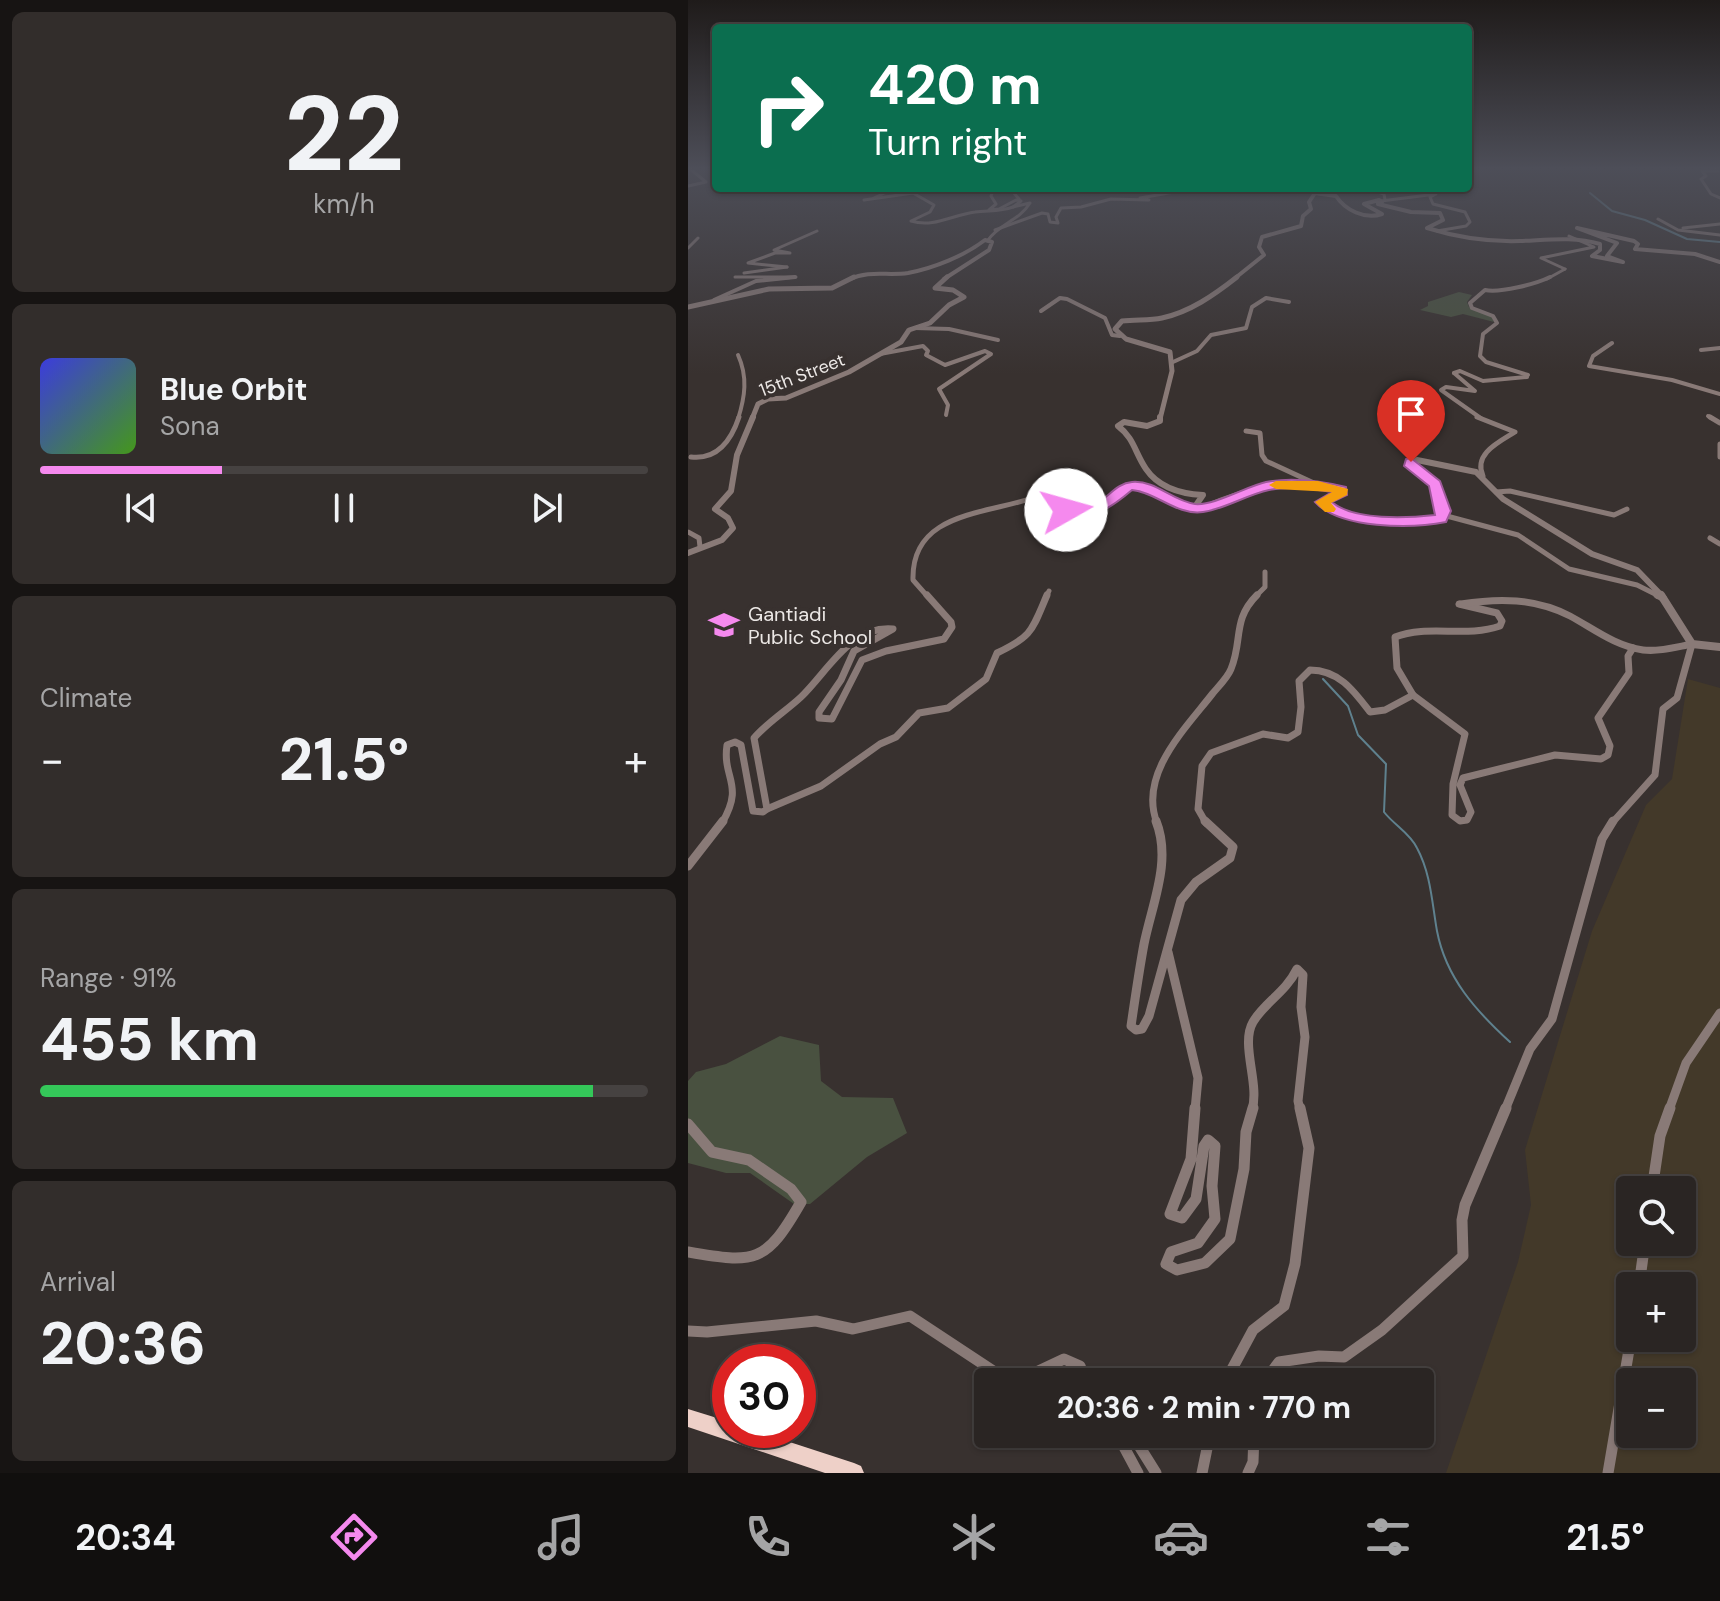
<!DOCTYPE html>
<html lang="en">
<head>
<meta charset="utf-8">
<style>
  body { margin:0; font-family:"DM Sans",sans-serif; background:#322d2b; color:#f1f3f6; height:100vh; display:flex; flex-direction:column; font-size:30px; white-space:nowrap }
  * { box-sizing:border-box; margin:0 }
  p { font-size:26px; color:#a5a5a6 }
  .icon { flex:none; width:44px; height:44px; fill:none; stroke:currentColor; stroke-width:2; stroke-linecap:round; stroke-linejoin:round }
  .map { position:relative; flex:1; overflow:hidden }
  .drawer { display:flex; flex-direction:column; gap:12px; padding:12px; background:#171413; width:688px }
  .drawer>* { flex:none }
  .guide { position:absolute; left:24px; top:24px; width:760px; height:168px; border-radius:8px; box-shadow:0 2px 6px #0004,0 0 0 2px #464241; background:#0b6e4f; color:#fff; overflow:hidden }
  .buttons { position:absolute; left:928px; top:1176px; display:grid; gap:16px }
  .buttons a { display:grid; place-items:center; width:80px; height:80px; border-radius:8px; background:#2a2523; box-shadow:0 2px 6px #0004,0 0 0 2px #464241; font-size:40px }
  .speed { position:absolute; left:24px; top:1344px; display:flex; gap:16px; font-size:40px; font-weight:700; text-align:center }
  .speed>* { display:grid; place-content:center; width:104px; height:104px; border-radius:50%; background:#2a2523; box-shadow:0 2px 6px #0004,0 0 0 2px #464241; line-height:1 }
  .speed .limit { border:12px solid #d22; background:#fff; color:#111 }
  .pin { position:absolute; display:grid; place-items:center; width:68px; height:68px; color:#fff; margin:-82px -34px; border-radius:50% 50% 50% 0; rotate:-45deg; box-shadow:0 0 8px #0007 }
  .pin .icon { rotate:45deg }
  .me { position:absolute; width:88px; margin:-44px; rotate:83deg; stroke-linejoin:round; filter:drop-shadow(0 0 6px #0008) }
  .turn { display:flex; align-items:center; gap:28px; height:168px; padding:0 24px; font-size:36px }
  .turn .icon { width:104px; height:104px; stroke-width:2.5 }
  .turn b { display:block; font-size:56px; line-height:68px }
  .big { font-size:60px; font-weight:700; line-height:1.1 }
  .drawer .tile { flex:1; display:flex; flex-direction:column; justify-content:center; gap:12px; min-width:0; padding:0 28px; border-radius:12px; background:#322d2b }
  .drawer .dial { align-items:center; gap:0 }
  .dial b { font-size:104px; line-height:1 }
  .song { display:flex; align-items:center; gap:24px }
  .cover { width:96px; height:96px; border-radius:12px; background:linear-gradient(135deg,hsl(240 70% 55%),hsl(100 70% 35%)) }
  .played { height:8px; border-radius:4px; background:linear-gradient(90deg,#f589ee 30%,#464241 30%) }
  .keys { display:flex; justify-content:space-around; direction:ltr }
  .heat { display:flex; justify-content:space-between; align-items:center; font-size:44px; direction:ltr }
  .charge { height:12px; border-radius:6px; background:linear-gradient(90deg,#34c759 91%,#464241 0) }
  .trip { position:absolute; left:286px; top:1368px; width:460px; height:80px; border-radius:8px; background:#2a2523; box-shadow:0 2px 6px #0004,0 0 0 2px #464241; font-weight:700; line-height:80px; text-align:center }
  .dock { display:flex; height:128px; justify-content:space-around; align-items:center; background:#110f0e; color:#a5a5a6 }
  .dock .icon { width:56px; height:56px }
  .dock .current { color:#f589ee }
  .dock b { font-size:36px; color:#f1f3f6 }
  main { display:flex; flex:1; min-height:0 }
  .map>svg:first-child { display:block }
  .industrial { fill:#433929; fill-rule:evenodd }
  .green { fill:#495140 }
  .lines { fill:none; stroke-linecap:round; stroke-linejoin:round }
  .stream { stroke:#5f818e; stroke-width:2 }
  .minor-far5 { stroke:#897a77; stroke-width:3 }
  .minor-far4 { stroke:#897a77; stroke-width:4 }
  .minor-far3 { stroke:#897a77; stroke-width:5 }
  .minor-far2 { stroke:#897a77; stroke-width:7 }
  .minor-far1 { stroke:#897a77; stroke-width:9 }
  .minor { stroke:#897a77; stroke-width:11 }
  .tertiary-far3 { stroke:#897a77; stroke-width:4 }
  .tertiary-far2 { stroke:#897a77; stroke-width:5 }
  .tertiary-far1 { stroke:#897a77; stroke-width:6 }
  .tertiary { stroke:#897a77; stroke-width:8 }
  .trunk { fill:#eed0c8; fill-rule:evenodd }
  .route { fill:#f589ee; stroke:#9f599b; stroke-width:2 }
  .slow { fill:#f59e0b }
  .labels { text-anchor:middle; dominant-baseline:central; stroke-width:8; stroke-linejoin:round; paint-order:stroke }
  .far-street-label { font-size:18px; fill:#ece8e6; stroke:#38312f }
  .poi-label { font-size:20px; fill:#ece8e6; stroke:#38312f; text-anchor:start }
</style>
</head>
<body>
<main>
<section class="drawer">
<div class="tile dial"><b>22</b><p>km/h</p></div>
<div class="tile">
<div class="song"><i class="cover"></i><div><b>Blue Orbit</b><p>Sona</p></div></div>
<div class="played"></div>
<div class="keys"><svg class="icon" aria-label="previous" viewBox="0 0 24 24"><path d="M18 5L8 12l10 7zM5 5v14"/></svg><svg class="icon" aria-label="pause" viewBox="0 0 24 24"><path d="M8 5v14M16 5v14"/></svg><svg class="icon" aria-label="next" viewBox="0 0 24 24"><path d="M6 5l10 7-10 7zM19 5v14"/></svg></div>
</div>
<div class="tile"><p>Climate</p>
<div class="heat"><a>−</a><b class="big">21.5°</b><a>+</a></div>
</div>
<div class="tile"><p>Range · 91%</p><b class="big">455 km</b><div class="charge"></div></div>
<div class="tile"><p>Arrival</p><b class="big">20:36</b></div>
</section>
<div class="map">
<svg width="1032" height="1473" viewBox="0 0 1032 1473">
  <rect width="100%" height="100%" fill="#38312f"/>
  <path class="industrial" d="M 1000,679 L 1032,688 L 1032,1473 L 758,1473 L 830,1262 L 843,1205 L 837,1150 L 904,931 L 958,805 L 984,779 ZM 942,1190 L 994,1190 L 994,1242 L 942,1242 ZM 942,1286 L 994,1286 L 994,1338 L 942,1338 ZM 942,1382 L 994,1382 L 994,1434 L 942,1434 Z"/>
  <g class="green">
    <path d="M 771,292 L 784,295 L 779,302 L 781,307 L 804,317 L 806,322 L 775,314 L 763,317 L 732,310 L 740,306 L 740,302 Z"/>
    <path d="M 92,1036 L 131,1045 L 133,1081 L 154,1097 L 205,1098 L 219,1133 L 179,1157 L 122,1204 L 106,1204 L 62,1173 L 38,1173 L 0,1163 L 0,1081 L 8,1072 L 38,1064 Z"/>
  </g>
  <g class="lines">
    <g class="stream">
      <path d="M 902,193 L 924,211 L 957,220 L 999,239 L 1032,242"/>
      <path d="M 635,679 L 660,706 L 670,735 L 698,764 L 696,812 C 706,825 722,833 729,848 C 743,874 744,903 749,931 C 758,978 788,1011 822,1042"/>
    </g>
    <g class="minor-far5">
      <path d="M 1023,168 L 1030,171 L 1014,171 L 1018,176 L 1013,179 L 1023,194 L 1032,198"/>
      <path d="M 0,186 L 18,182 L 1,168"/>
      <path d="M 617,188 L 632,194"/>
      <path d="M 677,188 L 696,194 L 697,200"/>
      <path d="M 186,198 L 207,188"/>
      <path d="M 331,199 L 325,192 L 339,188"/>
      <path d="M 176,200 L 225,193 L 246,205 L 242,212 L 223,221 C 246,228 264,215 287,212 C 300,210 311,212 325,207"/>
      <path d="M 693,201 L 748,194 L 742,197 L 745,204 L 777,212 L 782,222 L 778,226 L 749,231"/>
      <path d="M 970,219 L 990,230 L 1032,235"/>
      <path d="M 995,228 L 1032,224"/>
      <path d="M 307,230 L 354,213 L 360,214 L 362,222 L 370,223 L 368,217 L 373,208 L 393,207 L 423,199 L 461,200 L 452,198 L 509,188"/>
      <path d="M 300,240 C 312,223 331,221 342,203 L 325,207 L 333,201 L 328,200 L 311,209 L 301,210 L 308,204 L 303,196 L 306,188"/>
      <path d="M 0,248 L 10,238"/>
      <path d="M 99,267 L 60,263 L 87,253 L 102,253 L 86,250 L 129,231"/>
      <path d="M 877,269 L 853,258 L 906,247 L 881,236"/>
      <path d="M 56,273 L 99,267"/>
      <path d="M 47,277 L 108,277 L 87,279"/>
      <path d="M 859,279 L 877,269"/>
    </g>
    <g class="minor-far4">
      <path d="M 26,300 L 68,281 L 107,277"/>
      <path d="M 353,311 L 372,298 L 379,299 L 417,318 L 424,335 L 432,336"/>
      <path d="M 227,328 L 261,329 L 310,340"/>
      <path d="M 924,343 L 905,356 L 901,366 L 984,380 L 1032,394"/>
      <path d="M 1013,350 L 1032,348"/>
      <path d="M 192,354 L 235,346 L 240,351 L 238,355 L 257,365 L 297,351 L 303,354 L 251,389 L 260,405 L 258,415"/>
      <path d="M 50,355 C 60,377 57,397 50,419"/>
      <path d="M 485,362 L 509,351 L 523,335 L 558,328 L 564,307 L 578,298 L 601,302"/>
      <path d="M 766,373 L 787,391 L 758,387 L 753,390 L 794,419"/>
      <path d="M 766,373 L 772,371 L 795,381 L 839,377"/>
      <path d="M 840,375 L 798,362 L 792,356 L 795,334 L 809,323 L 805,316 L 784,308 L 782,303 L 797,290 C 812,293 848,284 862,277"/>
      <path d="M 1020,416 L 1025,419"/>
    </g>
    <g class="minor-far3">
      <path d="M 789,417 L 827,432 C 811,442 785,454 795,476"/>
      <path d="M 1022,417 L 1032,423"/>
      <path d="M 558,431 L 572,433 L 574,455 L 578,461 L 628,484"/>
      <path d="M 1032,444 L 1032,457"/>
      <path d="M 3,457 C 29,460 43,441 51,417"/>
      <path d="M 808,492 L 822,491 L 926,515 L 939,509"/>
      <path d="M 755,515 L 830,535 L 881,569 L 949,585 L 973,597"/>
      <path d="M 0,532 L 11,538 L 12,547"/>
      <path d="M 1022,538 L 1032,544"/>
      <path d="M 240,597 L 225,580 C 223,509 304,515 353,495 C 361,492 366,485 372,479 L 374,485 L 359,506 L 377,493 L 376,508 L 389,515 L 418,505 L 437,489 L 448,486 L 506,508"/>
      <path d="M 358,597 L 361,591"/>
      <path d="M 567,597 L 577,587 L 577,572"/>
    </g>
    <g class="minor-far2">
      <path d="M 969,595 L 975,598"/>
      <path d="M 771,604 L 809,613 L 814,621 L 812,626 C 778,638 740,624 707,637 L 709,668 L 725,695 L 777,734 L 765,784 L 764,815 L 772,821 L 779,820 L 783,812 L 772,785 L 775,778 L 867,755 L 913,759 L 920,755 L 922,746 L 910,718 L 941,673 L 940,656 L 945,648"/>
      <path d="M 773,604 C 811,598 847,598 882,616 C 906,629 927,646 955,650 C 971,652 988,647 1004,644"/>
      <path d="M 79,809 L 133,786 L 192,744 L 208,737 L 231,713 L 260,708 L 298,679 L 309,653 C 345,636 344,630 359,595"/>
      <path d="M 34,823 C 57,784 34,779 39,745 L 47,742 L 53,745 L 65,811 L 75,812 L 79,809 L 66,738 C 80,722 98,711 113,697 C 140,671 163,625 205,629 L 166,651 L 153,680 L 131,712 L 131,718 L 144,719 L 174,660 L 198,651 L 256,639 L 264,627 L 263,622 L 239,595"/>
      <path d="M 469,823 C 450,774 498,728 525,693 C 531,686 540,677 543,669 C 555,640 544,620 569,595"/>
      <path d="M 518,823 L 510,809 L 514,766 L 523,753 L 575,734 L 600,738 L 610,732 L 613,707 L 611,681 L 622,670 C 651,670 666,691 682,712 L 697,710 L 725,695"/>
      <path d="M 924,823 L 967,775 L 975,709 L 989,698 L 1004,644"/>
    </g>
    <g class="minor-far1">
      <path d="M 468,821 C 484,861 464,904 456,944 C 451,971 447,999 443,1026 L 448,1030 L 454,1029 L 461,1016 L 493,900 L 508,882 L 542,858 L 545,847 L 517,821"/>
      <path d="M 0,866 L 35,821"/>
      <path d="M 480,952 L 510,1078 L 507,1110"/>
      <path d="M 564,1110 C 572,1084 552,1044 565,1022 C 576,1003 598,992 609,969 L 615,975 L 613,1007 L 617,1037 L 610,1101 L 612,1110"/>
      <path d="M 817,1110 L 842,1049 L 864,1019 L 914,839 L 925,821"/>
      <path d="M 981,1110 L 998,1063 L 1032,1013"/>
    </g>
    <g class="minor">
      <path d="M 507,1108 L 503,1159 L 482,1214 L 494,1218 L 508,1199 L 516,1146 L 520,1140 L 527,1146 L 524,1186 L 527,1219 L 510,1243 L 483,1252 L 478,1264 L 489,1270 L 517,1263 L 542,1239 L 556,1169 L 558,1132 L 565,1108"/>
      <path d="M 0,1124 L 24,1152 L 61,1160 L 103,1189 L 113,1202 C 78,1263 68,1264 0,1252"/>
      <path d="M 964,1190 L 972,1136 L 982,1108"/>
      <path d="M 951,1286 L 957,1242"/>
      <path d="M 0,1331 L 19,1332 L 128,1321 L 165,1329 L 222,1316 L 319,1380 L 342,1375 L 376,1359 L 392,1366 L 398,1382"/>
      <path d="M 537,1382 L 565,1330 L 596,1306 L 607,1264 L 621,1148 L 612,1108"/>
      <path d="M 576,1382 L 591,1362 L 631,1356 L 656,1357 L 694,1330 L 775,1256 L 774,1220 L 777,1205 L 818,1108"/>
      <path d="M 429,1434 L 450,1473"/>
      <path d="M 440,1434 L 448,1441 L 468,1473"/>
      <path d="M 514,1473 L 522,1434"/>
      <path d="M 560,1473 L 565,1462 L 566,1434"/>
      <path d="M 920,1473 L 943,1338"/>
    </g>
    <g class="tertiary-far3">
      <path d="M 162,279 C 181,270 200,276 220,273 C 246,268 276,256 297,240 L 304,242 L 301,250 L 256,279"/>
      <path d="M 546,279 L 576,255 L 571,247 L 574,237 L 613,226 L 615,216 L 623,209 L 621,202 L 627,193 L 648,196 C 657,210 677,220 694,214 L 676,204 L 691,200 L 694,202 L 690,204 L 723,212 L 752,213 L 755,220 L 739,228 C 768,237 801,242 832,241 C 859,240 885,236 912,244 L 912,250 L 904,256 L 935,262 L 919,256 L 929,243 L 889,228 L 946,241 L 950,244 L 947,249 L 1007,254 L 1032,262"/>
    </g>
    <g class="tertiary-far2">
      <path d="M 0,307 L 81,289 L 144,288 L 166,277"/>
      <path d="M 64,419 L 70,404 L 80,399 L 98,398 L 161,372 L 213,342 L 221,330 L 242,323 L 261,305 L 276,297 L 265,290 L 247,288 L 259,277"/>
      <path d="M 472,419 L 484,371 L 482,352 L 438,339 L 427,329 L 434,321 C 447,319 461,321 474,318 C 502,312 526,295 549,277"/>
    </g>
    <g class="tertiary-far1">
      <path d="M 472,417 L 472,421 L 459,426 L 436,422 L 430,426 C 446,438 447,453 458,469 C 471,488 494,494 515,495 L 506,508 L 515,508 C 560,488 605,476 654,489 L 654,492 L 634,502 C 663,527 718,525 753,519 C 759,493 742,479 722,466 L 729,460 L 788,472 L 815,499 L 904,554 L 949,570 L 975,597"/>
      <path d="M 0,553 L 34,540 L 45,528 L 40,518 L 27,509 L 43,491 L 49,455 L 65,417"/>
    </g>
    <path class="tertiary" d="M 973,595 L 1004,644 L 1032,647"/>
    <path class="trunk" d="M 0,1409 L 42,1422 L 42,1430 L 65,1430 L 166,1463 L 173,1466 L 176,1473 L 137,1473 L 0,1427 Z"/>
  </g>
  <linearGradient id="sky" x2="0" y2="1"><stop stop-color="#1f1b1a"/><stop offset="0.45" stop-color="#4d4e58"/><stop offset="1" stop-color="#4d4e58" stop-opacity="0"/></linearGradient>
  <rect width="1032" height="374" fill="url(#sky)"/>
  <path class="route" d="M 723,458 L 752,481 L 763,511 L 758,522 C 723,529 652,529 627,502 L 644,492 C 623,489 601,486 581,490 C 558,495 537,509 515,512 C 489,516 468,492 444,490 C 424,507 396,528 371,510 L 378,506 C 416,515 420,484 444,482 C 468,480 484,501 507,504 C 526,506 559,486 578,482 C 604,477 633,481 658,487 L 659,495 L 644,502 C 666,521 720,518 747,515 L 741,486 L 716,466 L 718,459 Z"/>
  <path class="slow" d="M 630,481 L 660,489 L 659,495 L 643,503 L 648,509 L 646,512 L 637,512 L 627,502 L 644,492 L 588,489 L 581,485 L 588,481 Z"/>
  <defs>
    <g id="school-bare" transform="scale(2.4)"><path d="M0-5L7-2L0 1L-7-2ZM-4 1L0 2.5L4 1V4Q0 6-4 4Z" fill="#f589ee" stroke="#38312f" stroke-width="2.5" paint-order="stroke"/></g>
  </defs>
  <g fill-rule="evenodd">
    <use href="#school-bare" x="36" y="625"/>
  </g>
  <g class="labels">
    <g class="far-street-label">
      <text transform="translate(114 375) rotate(-21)">15th Street</text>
    </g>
    <g class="poi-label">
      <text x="60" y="614">Gantiadi<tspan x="60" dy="23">Public School</tspan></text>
    </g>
  </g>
</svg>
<div class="buttons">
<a><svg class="icon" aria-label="search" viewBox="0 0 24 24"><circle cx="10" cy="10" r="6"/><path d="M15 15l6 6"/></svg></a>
<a>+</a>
<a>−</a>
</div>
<div class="speed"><div class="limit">30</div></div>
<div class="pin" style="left:723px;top:462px;background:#d93025"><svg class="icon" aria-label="arrive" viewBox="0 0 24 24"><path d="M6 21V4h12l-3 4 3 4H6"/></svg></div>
<svg class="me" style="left:378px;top:510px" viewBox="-20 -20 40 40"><circle r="19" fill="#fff"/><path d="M0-13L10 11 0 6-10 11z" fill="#f589ee"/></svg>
<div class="trip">20:36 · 2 min · 770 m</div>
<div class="guide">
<div class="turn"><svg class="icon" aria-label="right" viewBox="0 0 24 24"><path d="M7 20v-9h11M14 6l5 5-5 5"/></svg><div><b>420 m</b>Turn right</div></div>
</div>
</div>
</main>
<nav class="dock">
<b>20:34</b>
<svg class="icon current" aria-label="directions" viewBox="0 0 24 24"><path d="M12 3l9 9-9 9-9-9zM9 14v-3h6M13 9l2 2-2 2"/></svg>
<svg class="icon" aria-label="music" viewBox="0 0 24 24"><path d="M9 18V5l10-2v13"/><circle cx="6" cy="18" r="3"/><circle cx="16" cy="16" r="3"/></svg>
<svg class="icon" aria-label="phone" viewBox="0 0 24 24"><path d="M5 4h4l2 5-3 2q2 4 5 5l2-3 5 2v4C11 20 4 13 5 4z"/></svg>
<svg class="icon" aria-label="climate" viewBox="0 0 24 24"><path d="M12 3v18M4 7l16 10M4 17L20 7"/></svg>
<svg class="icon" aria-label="car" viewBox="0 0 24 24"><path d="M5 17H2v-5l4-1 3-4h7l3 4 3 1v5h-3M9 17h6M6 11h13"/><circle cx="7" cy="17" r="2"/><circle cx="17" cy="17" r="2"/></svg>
<svg class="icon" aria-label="filters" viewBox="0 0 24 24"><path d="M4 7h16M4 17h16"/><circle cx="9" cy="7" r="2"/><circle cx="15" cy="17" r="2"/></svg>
<b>21.5°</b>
</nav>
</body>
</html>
